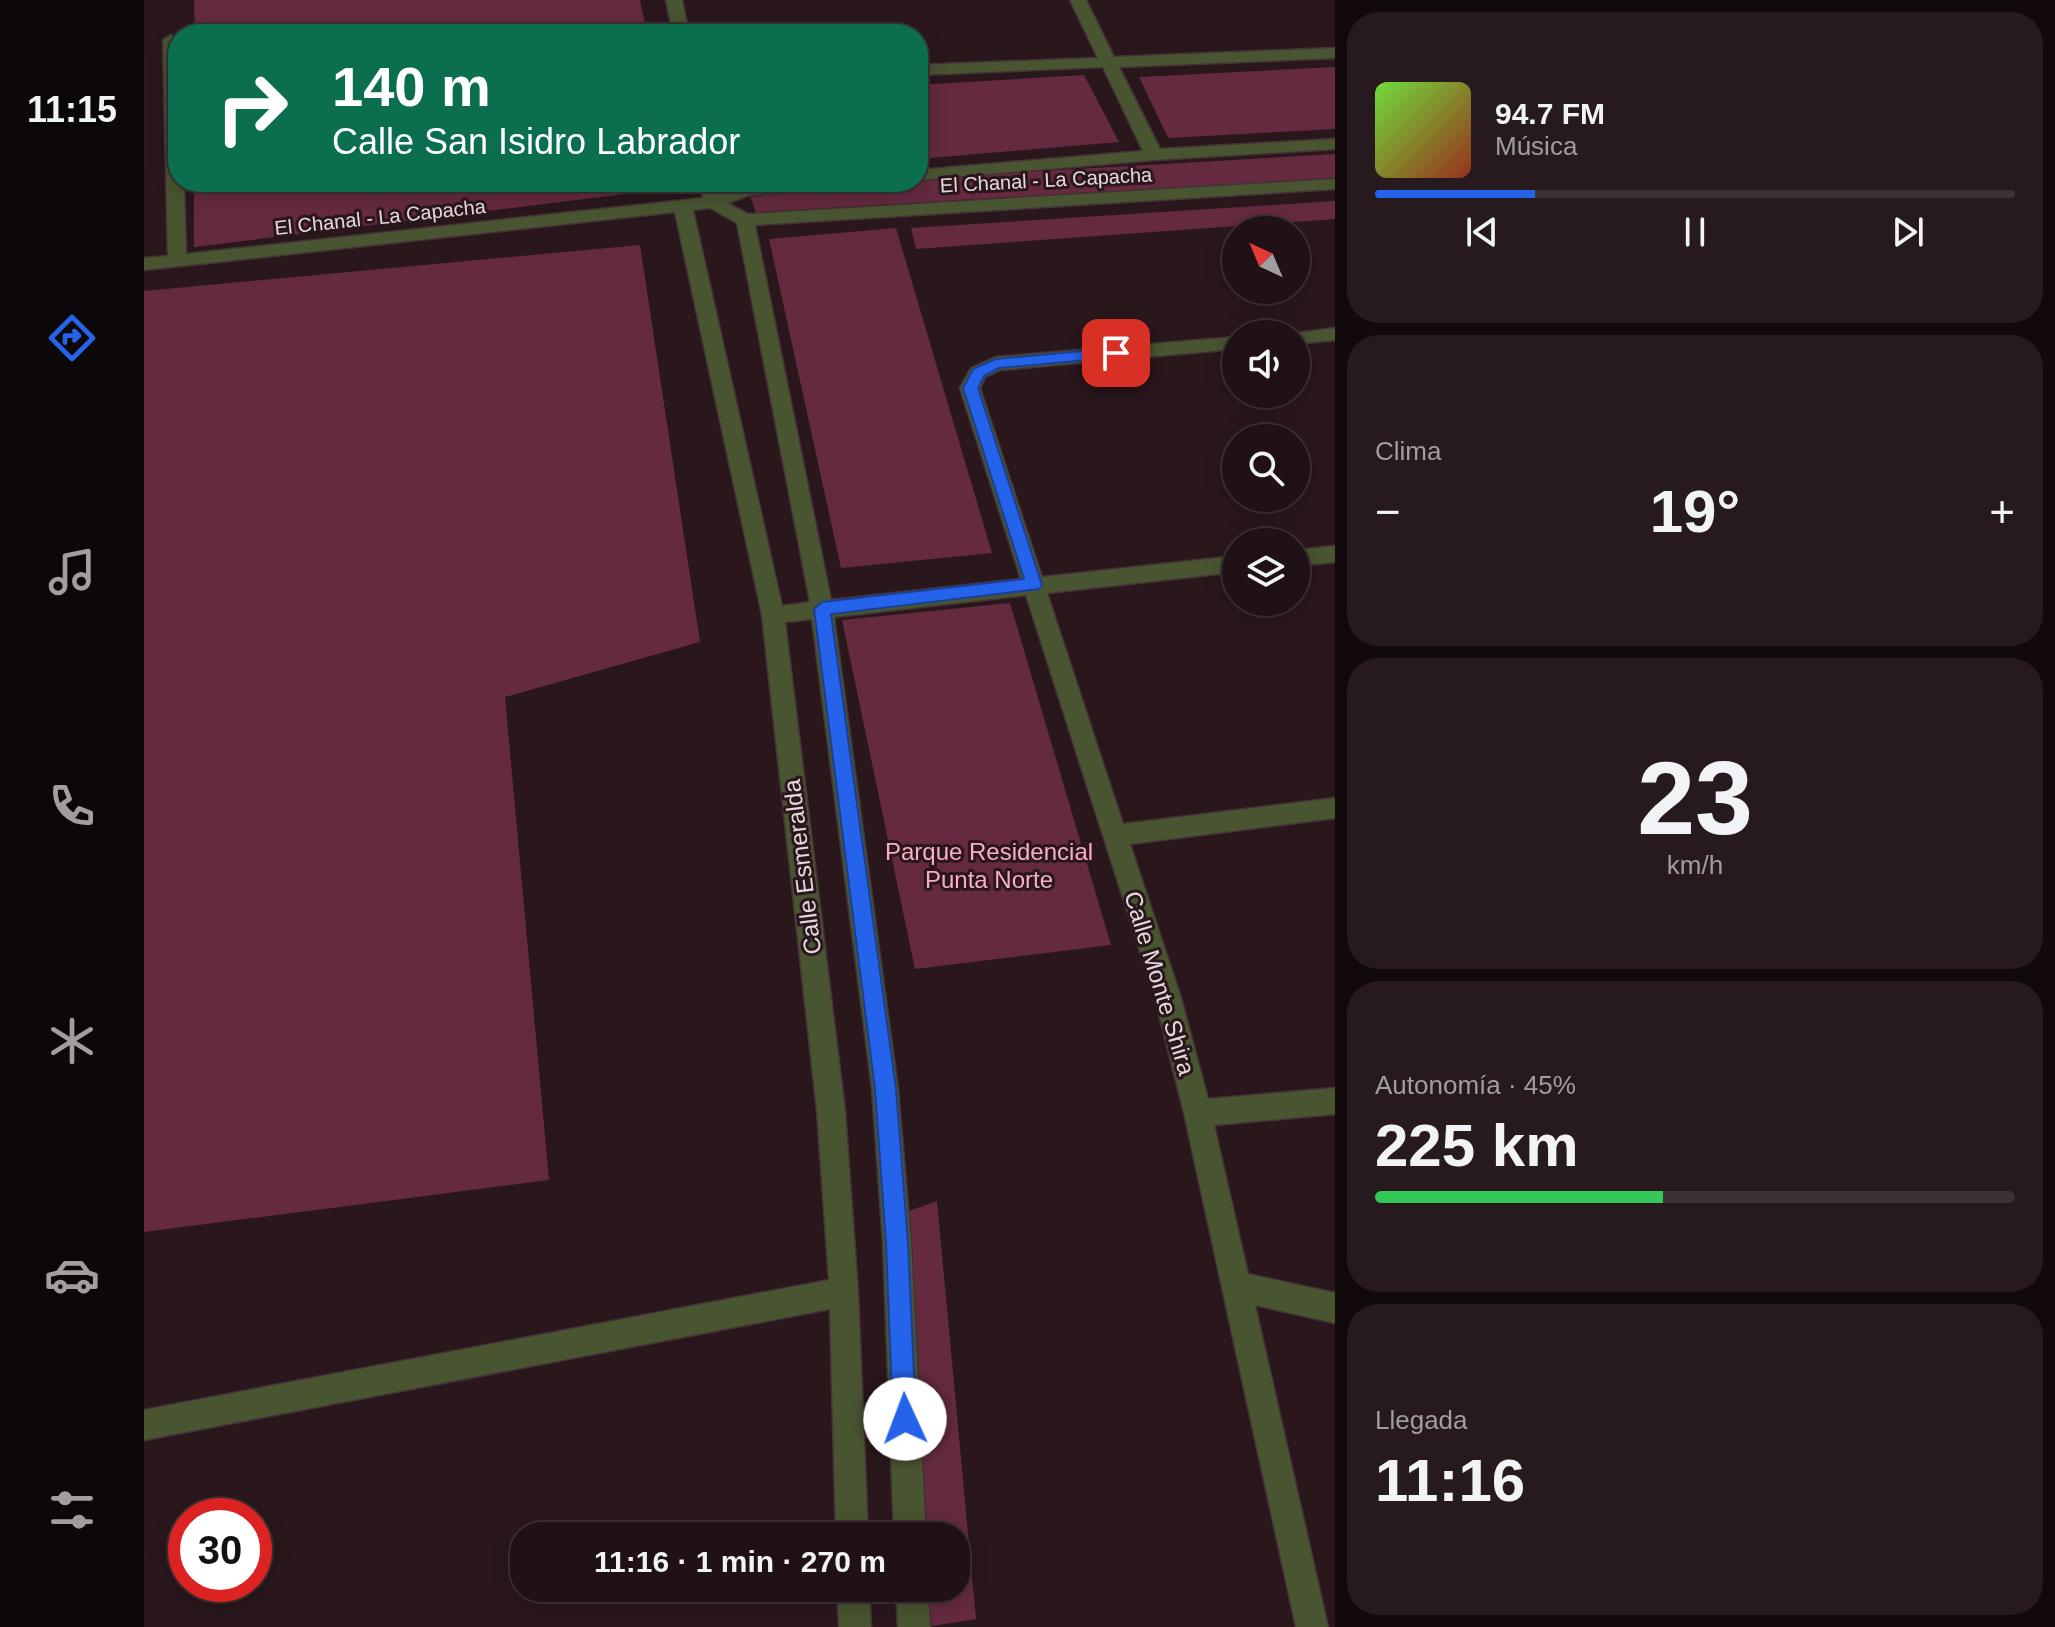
<!DOCTYPE html>
<html lang="es">
<head>
<meta charset="utf-8">
<style>
  body { margin:0; font-family:Arial,sans-serif; background:#271a1e; color:#f1f3f6; height:100vh; display:flex; flex-direction:column; font-size:30px; white-space:nowrap }
  * { box-sizing:border-box; margin:0 }
  p { font-size:26px; color:#a19da0 }
  .icon { flex:none; width:44px; height:44px; fill:none; stroke:currentColor; stroke-width:2; stroke-linecap:round; stroke-linejoin:round }
  .map { position:relative; flex:1; overflow:hidden }
  .panel { display:flex; flex-direction:column; gap:12px; padding:12px; background:#11090c; width:720px }
  .panel>* { flex:none }
  .top-card { position:absolute; left:24px; top:24px; width:760px; height:168px; border-radius:32px; box-shadow:0 4px 20px #0003,0 0 0 2px #3c3134; background:#0b6e4f; color:#fff; overflow:hidden }
  .needle { width:52px; rotate:316deg }
  .controls { position:absolute; left:1078px; top:216px; display:grid; gap:16px }
  .controls a { display:grid; place-items:center; width:88px; height:88px; border-radius:50%; background:#1f1115; box-shadow:0 4px 20px #0003,0 0 0 2px #3c3134; font-size:40px }
  .speed { position:absolute; left:24px; top:1498px; display:flex; gap:16px; font-size:40px; font-weight:700; text-align:center }
  .speed>* { display:grid; place-content:center; width:104px; height:104px; border-radius:50%; background:#1f1115; box-shadow:0 4px 20px #0003,0 0 0 2px #3c3134; line-height:1 }
  .speed .limit { border:12px solid #d22; background:#fff; color:#111 }
  .pin { position:absolute; display:grid; place-items:center; width:68px; height:68px; color:#fff; margin:-34px; border-radius:16px; box-shadow:0 4px 12px #0006 }
  .me { position:absolute; width:88px; margin:-44px; rotate:358deg; stroke-linejoin:round; filter:drop-shadow(0 0 6px #0008) }
  .turn { display:flex; align-items:center; gap:28px; height:168px; padding:0 32px; font-size:36px }
  .turn .icon { width:104px; height:104px; stroke-width:2.5 }
  .turn b { display:block; font-size:56px; line-height:68px }
  .big { font-size:60px; font-weight:700; line-height:1.1 }
  .panel .card { flex:1; display:flex; flex-direction:column; justify-content:center; gap:12px; min-width:0; padding:0 28px; border-radius:32px; background:#271a1e }
  .panel .dial { align-items:center; gap:0 }
  .dial b { font-size:104px; line-height:1 }
  .song { display:flex; align-items:center; gap:24px }
  .cover { width:96px; height:96px; border-radius:12px; background:linear-gradient(135deg,hsl(100 70% 55%),hsl(10 70% 35%)) }
  .played { height:8px; border-radius:4px; background:linear-gradient(90deg,#2563eb 25%,#3c3134 25%) }
  .keys { display:flex; justify-content:space-around; direction:ltr }
  .heat { display:flex; justify-content:space-between; align-items:center; font-size:44px; direction:ltr }
  .charge { height:12px; border-radius:6px; background:linear-gradient(90deg,#34c759 45%,#3c3134 0) }
  .trip { position:absolute; left:366px; top:1522px; width:460px; height:80px; border-radius:32px; background:#1f1115; box-shadow:0 4px 20px #0003,0 0 0 2px #3c3134; font-weight:700; line-height:80px; text-align:center }
  main { display:flex; flex:1; min-height:0 }
  .menu { display:flex; flex-direction:column; width:144px; justify-content:space-around; align-items:center; background:#0c0708; color:#a19da0 }
  .menu .icon { width:56px; height:56px }
  .menu .selected { color:#2563eb }
  .menu b { font-size:36px; color:#f1f3f6 }
  .map>svg:first-child { display:block }
  .green { fill:#652a3f }
  .lines { fill:none; stroke-linecap:round; stroke-linejoin:round }
  .minor-casing { stroke:#433237; stroke-width:3 }
  .minor { fill:#495431; fill-rule:evenodd }
  .route { fill:#2563eb; stroke:#184099; stroke-width:2 }
  .labels { text-anchor:middle; dominant-baseline:central; stroke-width:6; stroke-linejoin:round; paint-order:stroke }
  .far-street-label { font-size:20px; fill:#e6d8dc; stroke:#29171c }
  .park-label { font-size:24px; fill:#faaec4; stroke:#29171c }
  .street-label { font-size:24px; fill:#e6d8dc; stroke:#29171c }
</style>
</head>
<body>
<main>
<nav class="menu">
<b>11:15</b>
<svg class="icon selected" aria-label="directions" viewBox="0 0 24 24"><path d="M12 3l9 9-9 9-9-9zM9 14v-3h6M13 9l2 2-2 2"/></svg>
<svg class="icon" aria-label="music" viewBox="0 0 24 24"><path d="M9 18V5l10-2v13"/><circle cx="6" cy="18" r="3"/><circle cx="16" cy="16" r="3"/></svg>
<svg class="icon" aria-label="phone" viewBox="0 0 24 24"><path d="M5 4h4l2 5-3 2q2 4 5 5l2-3 5 2v4C11 20 4 13 5 4z"/></svg>
<svg class="icon" aria-label="climate" viewBox="0 0 24 24"><path d="M12 3v18M4 7l16 10M4 17L20 7"/></svg>
<svg class="icon" aria-label="car" viewBox="0 0 24 24"><path d="M5 17H2v-5l4-1 3-4h7l3 4 3 1v5h-3M9 17h6M6 11h13"/><circle cx="7" cy="17" r="2"/><circle cx="17" cy="17" r="2"/></svg>
<svg class="icon" aria-label="filters" viewBox="0 0 24 24"><path d="M4 7h16M4 17h16"/><circle cx="9" cy="7" r="2"/><circle cx="15" cy="17" r="2"/></svg>
</nav>
<div class="map">
<svg width="1191" height="1627" viewBox="0 0 1191 1627">
  <rect width="100%" height="100%" fill="#29171c"/>
  <g class="green">
    <path d="M 50,0 L 496,0 L 503,34 L 51,34 Z"/>
    <path d="M 1191,67 L 1191,129 L 1024,138 L 995,77 Z"/>
    <path d="M 940,75 L 975,142 L 774,159 L 774,85 Z"/>
    <path d="M 1191,154 L 1191,178 L 612,212 L 606,197 L 845,174 Z"/>
    <path d="M 50,182 L 537,182 L 538,187 L 50,247 Z"/>
    <path d="M 1191,201 L 1191,219 L 772,249 L 767,228 Z"/>
    <path d="M 752,228 L 848,553 L 697,568 L 625,239 Z"/>
    <path d="M 496,245 L 556,642 L 361,697 L 405,1180 L 0,1232 L 0,291 Z"/>
    <path d="M 866,603 L 967,945 L 771,969 L 698,620 Z"/>
    <path d="M 793,1201 L 832,1619 L 782,1627 L 780,1588 L 812,1588 L 812,1536 L 778,1536 L 762,1212 Z"/>
  </g>
  <g class="lines">
    <g class="minor-casing">
      <g id="minor">
        <path d="M 522,0 L 538,0 L 545,34 L 529,34 Z"/>
        <path d="M 926,0 L 942,0 L 970,57 L 1191,48 L 1191,58 L 975,67 L 1016,149 L 1191,139 L 1191,149 L 1010,160 L 774,180 L 774,170 L 999,151 L 959,67 L 774,75 L 774,65 L 954,58 Z"/>
        <path d="M 27,35 L 34,39 L 34,182 L 40,182 L 42,254 L 559,198 L 556,182 L 574,182 L 576,194 L 604,185 L 708,182 L 699,187 L 606,195 L 584,203 L 604,214 L 1191,179 L 1191,189 L 611,225 L 687,600 L 877,579 L 816,388 L 827,368 L 852,357 L 1092,337 L 1092,349 L 856,370 L 841,377 L 836,388 L 898,577 L 1092,556 L 1092,572 L 903,593 L 979,824 L 1191,798 L 1191,818 L 986,844 L 1037,998 L 1064,1099 L 1191,1088 L 1191,1114 L 1070,1125 L 1104,1274 L 1191,1293 L 1191,1323 L 1111,1305 L 1184,1627 L 1152,1627 L 1040,1113 L 1011,998 L 882,595 L 690,617 L 754,1089 L 767,1243 L 782,1536 L 750,1536 L 739,1243 L 728,1089 L 668,619 L 641,622 L 701,1111 L 714,1292 L 724,1536 L 692,1536 L 686,1309 L 0,1440 L 0,1410 L 685,1280 L 673,1111 L 618,615 L 531,212 L 0,270 L 0,258 L 24,256 L 19,40 ZM 566,208 L 593,223 L 666,602 L 638,606 L 549,210 Z"/>
        <path d="M 1191,328 L 1191,340 L 1152,344 L 1152,334 L 1145,334 Z"/>
        <path d="M 1191,546 L 1191,562 L 1152,566 L 1152,550 Z"/>
        <path d="M 693,1588 L 725,1588 L 727,1627 L 695,1627 Z"/>
        <path d="M 752,1588 L 784,1588 L 786,1627 L 754,1627 Z"/>
      </g>
    </g>
    <use href="#minor" class="minor"/>
  </g>
  <path class="route" d="M 972,348 L 979,353 L 977,357 L 855,368 L 840,376 L 834,388 L 898,585 L 895,589 L 687,614 L 752,1089 L 764,1243 L 772,1419 L 769,1427 L 761,1430 L 753,1427 L 749,1419 L 742,1243 L 731,1089 L 670,609 L 678,602 L 880,579 L 819,388 L 829,369 L 852,359 Z"/>
  <g class="labels">
    <g class="far-street-label">
      <text transform="translate(902 180) rotate(-3)">El Chanal - La Capacha</text>
      <text transform="translate(236 217) rotate(-6)">El Chanal - La Capacha</text>
    </g>
    <g class="park-label">
      <text x="845" y="851">Parque Residencial<tspan x="845" dy="28">Punta Norte</tspan></text>
    </g>
    <g class="street-label">
      <text transform="translate(658 867) rotate(-97)">Calle Esmeralda</text>
      <text transform="translate(1016 983) rotate(73)">Calle Monte Shira</text>
    </g>
  </g>
</svg>
<div class="controls">
<a><svg class="needle" viewBox="-14 -14 28 28"><path d="M0-13l5 13h-10z" fill="#e53935"/><path d="M0 13l5-13h-10z" fill="#a19da0"/></svg></a>
<a><svg class="icon" aria-label="sound" viewBox="0 0 24 24"><path d="M4 9h4l5-4v14l-5-4H4zM17 9q2 3 0 6"/></svg></a>
<a><svg class="icon" aria-label="search" viewBox="0 0 24 24"><circle cx="10" cy="10" r="6"/><path d="M15 15l6 6"/></svg></a>
<a><svg class="icon" aria-label="layers" viewBox="0 0 24 24"><path d="M12 4l9 5-9 5-9-5zM3 14l9 5 9-5"/></svg></a>
</div>
<div class="speed"><div class="limit">30</div></div>
<div class="pin" style="left:972px;top:353px;background:#d93025"><svg class="icon" aria-label="arrive" viewBox="0 0 24 24"><path d="M6 21V4h12l-3 4 3 4H6"/></svg></div>
<svg class="me" style="left:761px;top:1419px" viewBox="-20 -20 40 40"><circle r="19" fill="#fff"/><path d="M0-13L10 11 0 6-10 11z" fill="#2563eb"/></svg>
<div class="trip">11:16 · 1 min · 270 m</div>
<div class="top-card">
<div class="turn"><svg class="icon" aria-label="right" viewBox="0 0 24 24"><path d="M7 20v-9h11M14 6l5 5-5 5"/></svg><div><b>140 m</b>Calle San Isidro Labrador</div></div>
</div>
</div>
<section class="panel">
<div class="card">
<div class="song"><i class="cover"></i><div><b>94.7 FM</b><p>Música</p></div></div>
<div class="played"></div>
<div class="keys"><svg class="icon" aria-label="previous" viewBox="0 0 24 24"><path d="M18 5L8 12l10 7zM5 5v14"/></svg><svg class="icon" aria-label="pause" viewBox="0 0 24 24"><path d="M8 5v14M16 5v14"/></svg><svg class="icon" aria-label="next" viewBox="0 0 24 24"><path d="M6 5l10 7-10 7zM19 5v14"/></svg></div>
</div>
<div class="card"><p>Clima</p>
<div class="heat"><a>−</a><b class="big">19°</b><a>+</a></div>
</div>
<div class="card dial"><b>23</b><p>km/h</p></div>
<div class="card"><p>Autonomía · 45%</p><b class="big">225 km</b><div class="charge"></div></div>
<div class="card"><p>Llegada</p><b class="big">11:16</b></div>
</section>
</main>
</body>
</html>
